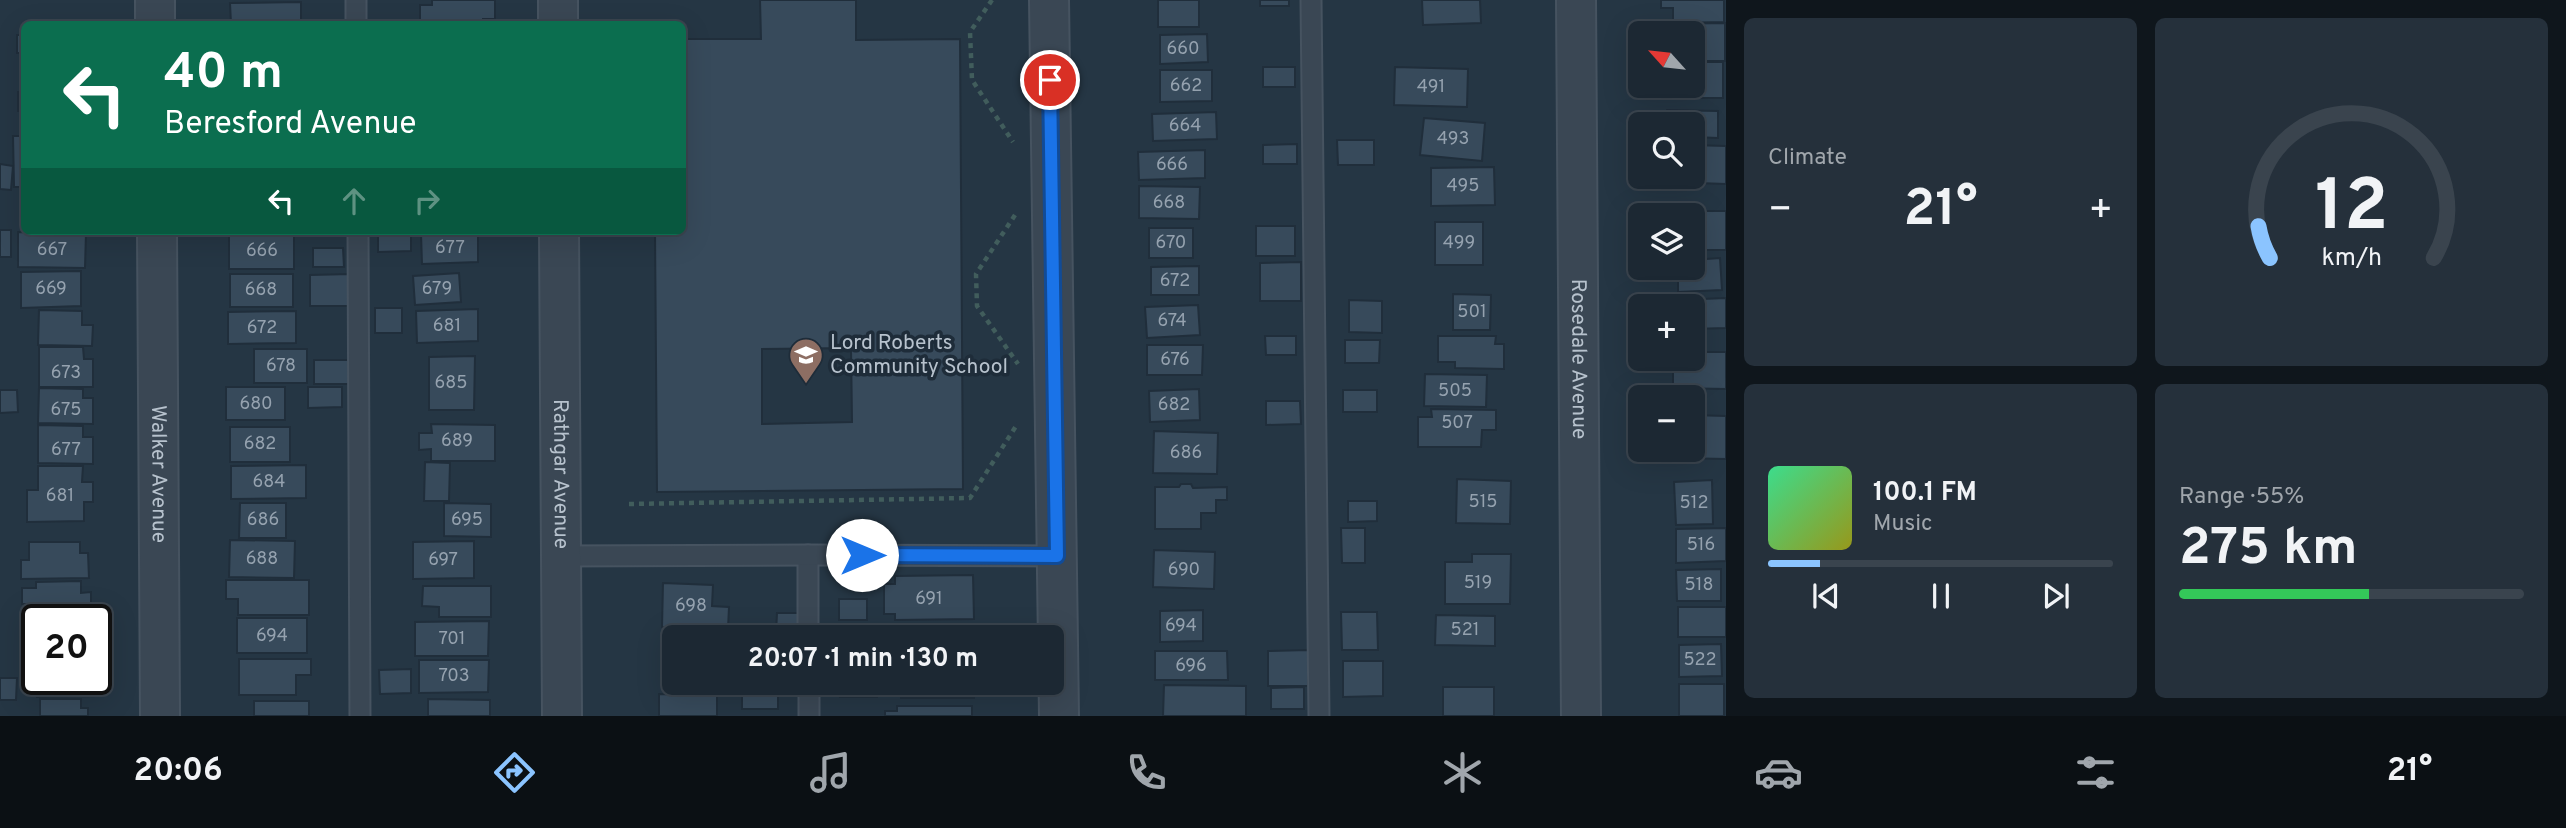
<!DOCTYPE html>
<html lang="en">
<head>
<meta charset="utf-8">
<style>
  body { margin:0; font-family:Overpass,sans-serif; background:#25303b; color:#f1f3f6; height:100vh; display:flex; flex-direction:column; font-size:26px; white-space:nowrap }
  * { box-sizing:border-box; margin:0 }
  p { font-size:23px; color:#a0a6ac }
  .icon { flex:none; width:38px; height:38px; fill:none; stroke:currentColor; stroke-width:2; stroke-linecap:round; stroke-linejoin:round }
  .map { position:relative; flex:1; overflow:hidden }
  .details { display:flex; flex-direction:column; gap:18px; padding:18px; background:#0f161c; width:840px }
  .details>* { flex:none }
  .top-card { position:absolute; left:21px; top:21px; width:665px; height:214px; border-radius:10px; box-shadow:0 7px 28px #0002,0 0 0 2px #3a444e; background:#0b6e4f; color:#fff; overflow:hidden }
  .needle { width:46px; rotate:297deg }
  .buttons { position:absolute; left:1628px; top:21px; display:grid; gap:14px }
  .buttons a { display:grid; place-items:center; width:77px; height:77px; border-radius:10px; background:#1c2833; box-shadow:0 7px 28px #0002,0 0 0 2px #3a444e; font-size:35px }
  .speed { position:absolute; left:21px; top:604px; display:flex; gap:14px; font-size:35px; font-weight:700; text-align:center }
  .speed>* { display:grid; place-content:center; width:91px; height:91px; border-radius:50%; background:#1c2833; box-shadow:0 7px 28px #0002,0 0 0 2px #3a444e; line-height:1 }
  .speed .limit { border:4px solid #111; border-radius:10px; background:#fff; color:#111 }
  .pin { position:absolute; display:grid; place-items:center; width:60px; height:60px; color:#fff; margin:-30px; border:4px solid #fff; border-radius:50%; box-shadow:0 2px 7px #0007 }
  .me { position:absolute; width:77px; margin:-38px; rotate:90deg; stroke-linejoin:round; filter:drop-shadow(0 0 5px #0008) }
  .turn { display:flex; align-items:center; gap:24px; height:147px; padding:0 28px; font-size:32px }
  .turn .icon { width:91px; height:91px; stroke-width:2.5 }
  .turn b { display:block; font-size:49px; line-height:60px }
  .lanes { display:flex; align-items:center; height:66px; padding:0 28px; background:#0003; justify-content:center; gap:35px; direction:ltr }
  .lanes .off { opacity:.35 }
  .big { font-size:52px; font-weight:700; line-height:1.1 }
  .details .card { flex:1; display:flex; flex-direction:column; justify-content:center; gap:10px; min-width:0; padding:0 24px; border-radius:10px; background:#25303b }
  .details .dial { align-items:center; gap:0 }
  .dial svg { height:182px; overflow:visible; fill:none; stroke:#3a444e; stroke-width:7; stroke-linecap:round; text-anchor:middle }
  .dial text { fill:#f1f3f6; stroke:none }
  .song { display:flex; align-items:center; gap:21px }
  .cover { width:84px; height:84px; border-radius:10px; background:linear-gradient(135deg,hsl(150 70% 55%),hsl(60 70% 35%)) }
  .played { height:7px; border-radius:4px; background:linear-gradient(90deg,#8bc4ff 15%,#3a444e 15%) }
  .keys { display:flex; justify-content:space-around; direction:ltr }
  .heat { display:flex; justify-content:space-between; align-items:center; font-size:38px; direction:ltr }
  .charge { height:10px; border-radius:5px; background:linear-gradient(90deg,#34c759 55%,#3a444e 0) }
  .details .tiles { flex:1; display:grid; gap:18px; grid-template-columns:repeat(2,1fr) }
  .trip { position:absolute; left:662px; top:625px; width:402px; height:70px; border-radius:10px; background:#1c2833; box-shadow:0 7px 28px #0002,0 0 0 2px #3a444e; font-weight:700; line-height:70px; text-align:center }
  .dock { display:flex; height:112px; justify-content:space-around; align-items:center; background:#0b1014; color:#a0a6ac }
  .dock .icon { width:49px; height:49px }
  .dock .active { color:#8bc4ff }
  .dock b { font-size:32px; color:#f1f3f6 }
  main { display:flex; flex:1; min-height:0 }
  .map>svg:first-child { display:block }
  .building { fill:#374a5b; stroke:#202e3b; stroke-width:2; fill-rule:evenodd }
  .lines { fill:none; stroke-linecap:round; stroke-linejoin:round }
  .service-casing { stroke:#465360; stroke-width:23 }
  .minor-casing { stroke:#465360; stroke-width:42 }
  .path { stroke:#415d5c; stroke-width:4.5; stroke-dasharray:5 5; stroke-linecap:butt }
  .service { stroke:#3a4754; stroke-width:19 }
  .minor { stroke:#3a4754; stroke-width:38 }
  .route-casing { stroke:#114b97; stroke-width:18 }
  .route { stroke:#1a73e8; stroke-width:12 }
  .labels { text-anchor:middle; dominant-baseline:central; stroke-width:7; stroke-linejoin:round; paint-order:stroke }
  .number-label { font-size:18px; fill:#95a2af }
  .poi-label { font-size:21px; fill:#b7c2cd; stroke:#1e2c39; text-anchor:start }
  .street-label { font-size:21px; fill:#b7c2cd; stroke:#1e2c39 }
</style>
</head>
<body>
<main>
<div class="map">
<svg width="1726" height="716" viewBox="0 0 1726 716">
  <rect width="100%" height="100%" fill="#253644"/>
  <g class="building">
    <path d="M 432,0 L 495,0 L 495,19 L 483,19 L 483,24 L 420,24 L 420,5 L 432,5 Z"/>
    <path d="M 760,0 L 856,0 L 856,40 L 960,39 L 963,489 L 657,492 L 655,231 L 682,231 L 682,39 L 761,39 ZM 851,348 L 852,422 L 762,424 L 762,349 Z"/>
    <rect x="1158" y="0" width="41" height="27"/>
    <rect x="1260" y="0" width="29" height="6"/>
    <path d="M 1422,0 L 1480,0 L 1481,23 L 1423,25 Z"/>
    <path d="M 1661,0 L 1724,0 L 1724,22 L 1673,23 L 1673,8 L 1661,8 Z"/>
    <path d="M 301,2 L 301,24 L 231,24 L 230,3 Z"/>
    <path d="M 70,21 L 70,24 L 31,24 L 31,22 Z"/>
    <path d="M 1725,23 L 1725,61 L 1692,61 L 1692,33 L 1665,33 L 1665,24 Z"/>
    <path d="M 1207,34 L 1208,62 L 1160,64 L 1160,35 Z"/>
    <rect x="17" y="35" width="7" height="18"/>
    <path d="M 1692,62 L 1723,62 L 1723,98 L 1662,98 L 1661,86 L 1692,86 Z"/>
    <rect x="1263" y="67" width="32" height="20"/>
    <path d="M 1395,67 L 1468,69 L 1467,107 L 1394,105 Z"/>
    <path d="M 1160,70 L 1212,70 L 1212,101 L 1160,102 Z"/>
    <rect x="18" y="92" width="6" height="19"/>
    <path d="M 1667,110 L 1718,111 L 1718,138 L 1692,137 L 1692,124 L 1667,124 Z"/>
    <path d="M 1216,112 L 1217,139 L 1153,141 L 1152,114 Z"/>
    <path d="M 1424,118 L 1485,123 L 1482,161 L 1420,155 Z"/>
    <path d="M 13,136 L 24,136 L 24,187 L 14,187 Z"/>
    <path d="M 1337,140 L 1374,140 L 1374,165 L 1338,165 Z"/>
    <path d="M 1297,144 L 1297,164 L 1263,164 L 1263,145 Z"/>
    <path d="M 1692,145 L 1726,146 L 1726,184 L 1668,182 L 1668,177 L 1692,177 Z"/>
    <path d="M 1205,150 L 1205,178 L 1139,180 L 1138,152 Z"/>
    <path d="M 0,164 L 13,166 L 11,190 L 0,189 Z"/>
    <path d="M 1494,167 L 1495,205 L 1431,206 L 1431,168 Z"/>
    <path d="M 1139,186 L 1200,187 L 1199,219 L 1139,218 Z"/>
    <path d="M 1676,211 L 1726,211 L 1726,250 L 1692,250 L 1692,215 L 1676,215 Z"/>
    <rect x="1435" y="222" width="48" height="43"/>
    <rect x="1256" y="226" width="39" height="30"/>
    <rect x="1149" y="228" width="44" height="30"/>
    <rect x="0" y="230" width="11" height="27"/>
    <path d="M 378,231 L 411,231 L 411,251 L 378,252 Z"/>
    <path d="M 18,232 L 86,233 L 85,268 L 18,267 Z"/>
    <rect x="229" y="233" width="65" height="36"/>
    <path d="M 478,233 L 478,262 L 422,264 L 421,234 Z"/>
    <path d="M 313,248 L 343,248 L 344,267 L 313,267 Z"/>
    <path d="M 1720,258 L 1722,290 L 1678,292 L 1678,268 L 1692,268 L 1692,260 Z"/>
    <path d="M 1301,262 L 1301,301 L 1260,301 L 1260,263 Z"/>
    <path d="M 1199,266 L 1199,295 L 1151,295 L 1151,267 Z"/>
    <path d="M 81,271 L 81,306 L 21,308 L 21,272 Z"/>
    <path d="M 459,273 L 461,302 L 415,305 L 413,276 Z"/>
    <rect x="230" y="274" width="63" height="33"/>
    <path d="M 351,274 L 351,306 L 310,306 L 310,275 Z"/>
    <path d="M 1453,294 L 1491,295 L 1490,330 L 1453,330 Z"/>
    <path d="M 1726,298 L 1726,328 L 1692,329 L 1692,306 L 1677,306 L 1677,300 Z"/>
    <path d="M 1349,300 L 1382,301 L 1382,333 L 1349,332 Z"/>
    <path d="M 1198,305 L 1200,335 L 1147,338 L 1145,307 Z"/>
    <rect x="375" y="308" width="27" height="25"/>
    <path d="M 478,309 L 478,341 L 417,343 L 416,311 Z"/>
    <path d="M 39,310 L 82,311 L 82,325 L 93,325 L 92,346 L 38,345 Z"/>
    <path d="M 296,311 L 296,343 L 228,344 L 228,312 Z"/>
    <path d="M 1265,336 L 1296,336 L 1296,355 L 1266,355 Z"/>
    <path d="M 1438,336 L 1496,336 L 1495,344 L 1504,344 L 1504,369 L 1455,368 L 1455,362 L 1438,362 Z"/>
    <path d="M 1345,340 L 1380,340 L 1379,363 L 1345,363 Z"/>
    <path d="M 1147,345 L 1203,345 L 1202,375 L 1147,375 Z"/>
    <path d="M 39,347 L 83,347 L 84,359 L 93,359 L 93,387 L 39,387 Z"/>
    <rect x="254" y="349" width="53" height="34"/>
    <path d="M 1692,352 L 1726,352 L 1726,389 L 1673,388 L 1673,359 L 1692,359 Z"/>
    <path d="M 475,356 L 474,410 L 429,410 L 429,357 Z"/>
    <rect x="314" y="360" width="35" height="24"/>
    <path d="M 1425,374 L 1487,375 L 1486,407 L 1424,406 Z"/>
    <rect x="226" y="387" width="59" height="33"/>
    <path d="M 308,387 L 342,387 L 342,407 L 308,408 Z"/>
    <path d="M 39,388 L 83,389 L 83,398 L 93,398 L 93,424 L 38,423 Z"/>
    <path d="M 1199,389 L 1200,420 L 1150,422 L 1149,391 Z"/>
    <path d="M 0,390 L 17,390 L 18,412 L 0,413 Z"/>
    <rect x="1343" y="390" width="34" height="22"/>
    <path d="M 1266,401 L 1300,401 L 1301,424 L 1266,425 Z"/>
    <path d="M 1431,409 L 1496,410 L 1496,430 L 1482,430 L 1481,447 L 1418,447 L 1418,417 L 1432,417 Z"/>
    <path d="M 1692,415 L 1726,416 L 1726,459 L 1678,458 L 1678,450 L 1692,450 Z"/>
    <path d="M 431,424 L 495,425 L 495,461 L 431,461 L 431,449 L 419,450 L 419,433 L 432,433 Z"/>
    <path d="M 38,425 L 83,426 L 83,437 L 93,437 L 93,464 L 38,463 Z"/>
    <rect x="230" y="427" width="60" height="35"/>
    <path d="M 1154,431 L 1218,433 L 1217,474 L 1153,473 Z"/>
    <path d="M 425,462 L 450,463 L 449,501 L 424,501 Z"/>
    <path d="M 306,465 L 306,498 L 231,499 L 231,466 Z"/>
    <path d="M 38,466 L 83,466 L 82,482 L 93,482 L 93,502 L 84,502 L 84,521 L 27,522 L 27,490 L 38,490 Z"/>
    <path d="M 1457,479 L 1511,481 L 1510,524 L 1456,523 Z"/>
    <path d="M 1712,480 L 1713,524 L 1676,525 L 1674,482 Z"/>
    <path d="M 1181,484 L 1191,484 L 1193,488 L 1227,487 L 1227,500 L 1216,500 L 1216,513 L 1201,513 L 1201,529 L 1155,529 L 1155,487 L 1179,487 Z"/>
    <path d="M 1348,501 L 1377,501 L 1377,521 L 1348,522 Z"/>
    <path d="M 240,503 L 286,503 L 286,538 L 239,538 Z"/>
    <path d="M 444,503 L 491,504 L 491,537 L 444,536 Z"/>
    <path d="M 1341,528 L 1365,528 L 1365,563 L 1342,563 Z"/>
    <path d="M 1726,528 L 1726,561 L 1676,563 L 1676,529 Z"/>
    <path d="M 230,540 L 295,541 L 294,578 L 229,577 Z"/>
    <path d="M 474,541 L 474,578 L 413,579 L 413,542 Z"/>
    <path d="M 29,542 L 80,542 L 80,553 L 88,553 L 89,578 L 21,579 L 21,560 L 29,560 Z"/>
    <path d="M 1154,550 L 1215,552 L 1214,589 L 1153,587 Z"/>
    <path d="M 1472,554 L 1511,554 L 1510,604 L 1445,604 L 1445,562 L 1472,562 Z"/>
    <path d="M 1721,569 L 1721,601 L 1677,601 L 1676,570 Z"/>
    <path d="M 973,575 L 974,619 L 895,620 L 895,614 L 884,614 L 884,584 L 895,584 L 895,576 Z"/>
    <path d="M 226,580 L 309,580 L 309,615 L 238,615 L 238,599 L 226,599 Z"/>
    <path d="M 81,581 L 81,593 L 91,592 L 91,618 L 37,619 L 37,604 L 22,604 L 22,588 L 36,588 L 36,582 Z"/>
    <path d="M 663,583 L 713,585 L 712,606 L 729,607 L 728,629 L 662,627 Z"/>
    <path d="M 423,586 L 491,586 L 491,617 L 439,617 L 439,607 L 422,606 Z"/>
    <rect x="839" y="599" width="28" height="21"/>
    <rect x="1678" y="607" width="48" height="30"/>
    <path d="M 1203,610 L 1203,641 L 1160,642 L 1160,611 Z"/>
    <path d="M 1341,612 L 1377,612 L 1378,650 L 1342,650 Z"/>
    <path d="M 777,613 L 804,613 L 804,633 L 776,633 Z"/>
    <path d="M 1436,615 L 1495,616 L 1495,646 L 1435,645 Z"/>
    <rect x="237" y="618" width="70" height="35"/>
    <path d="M 489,621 L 488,656 L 415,656 L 415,622 Z"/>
    <path d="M 662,638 L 674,638 L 674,682 L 702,684 L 663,685 Z"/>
    <path d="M 1721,644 L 1722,676 L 1679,677 L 1679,645 Z"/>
    <path d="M 1308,650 L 1308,686 L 1268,686 L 1268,651 Z"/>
    <path d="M 1155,651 L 1227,651 L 1228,680 L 1155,680 Z"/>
    <path d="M 239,659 L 311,659 L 311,675 L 296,675 L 296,695 L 239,695 Z"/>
    <path d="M 419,660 L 489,660 L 488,692 L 419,693 Z"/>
    <path d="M 1343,661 L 1383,661 L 1383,696 L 1343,697 Z"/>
    <path d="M 411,669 L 411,693 L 380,694 L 379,670 Z"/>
    <path d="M 0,678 L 17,678 L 16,700 L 0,700 Z"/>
    <path d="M 37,679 L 95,679 L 95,696 L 37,697 Z"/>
    <rect x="724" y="682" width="50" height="5"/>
    <rect x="840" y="682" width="37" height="15"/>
    <path d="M 887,682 L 974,682 L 974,698 L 901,698 L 901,686 L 888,686 Z"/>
    <rect x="1679" y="684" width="45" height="32"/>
    <path d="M 1164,685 L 1246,686 L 1246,716 L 1163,716 Z"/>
    <path d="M 1304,687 L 1304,709 L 1271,709 L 1271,688 Z"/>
    <rect x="1443" y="687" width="51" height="29"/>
    <rect x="742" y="691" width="36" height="18"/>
    <path d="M 659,694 L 717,695 L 717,716 L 659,716 Z"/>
    <path d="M 40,699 L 81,699 L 81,708 L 88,708 L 88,716 L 40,716 Z"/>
    <path d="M 428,699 L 490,700 L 490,716 L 428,716 Z"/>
    <rect x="254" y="701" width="55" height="15"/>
    <path d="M 897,706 L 972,706 L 972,716 L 885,716 L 885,711 L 897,711 Z"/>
  </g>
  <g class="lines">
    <g class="service-casing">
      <g id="service">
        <path d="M 356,0 L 356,24"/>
        <path d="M 1311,0 L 1319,716"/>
        <path d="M 358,231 L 360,716"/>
        <path d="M 808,555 L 808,637"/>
        <path d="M 559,556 L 808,555 L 1057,556"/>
        <path d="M 809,682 L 809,716"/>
      </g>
    </g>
    <g class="minor-casing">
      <g id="minor">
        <path d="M 155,0 L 155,24"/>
        <path d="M 558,0 L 558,24"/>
        <path d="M 1049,0 L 1059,716"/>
        <path id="s1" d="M 1576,0 L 1581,716"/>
        <path id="s2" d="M 157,231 L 160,716"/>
        <path id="s3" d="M 559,231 L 562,716"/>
      </g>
    </g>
    <g class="path">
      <path d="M 992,0 L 970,32 L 972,80 L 1013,142"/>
      <path d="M 1015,215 L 976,274 L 977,306 L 1018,364"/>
      <path d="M 629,504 L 970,498 L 1018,423"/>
    </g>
    <use href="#service" class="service"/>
    <use href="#minor" class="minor"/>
  </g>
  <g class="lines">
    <g class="route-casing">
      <path id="route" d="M 862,555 L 1057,556 L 1050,80"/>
    </g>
    <use href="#route" class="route"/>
  </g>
  <defs>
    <g id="school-pin" transform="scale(1.75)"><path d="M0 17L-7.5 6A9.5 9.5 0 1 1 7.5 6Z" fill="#8d6e63" stroke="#1e2c39"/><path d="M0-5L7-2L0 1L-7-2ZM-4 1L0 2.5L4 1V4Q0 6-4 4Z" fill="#fff"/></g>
  </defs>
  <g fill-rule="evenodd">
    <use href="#school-pin" x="806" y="355"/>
  </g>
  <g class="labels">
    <g class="number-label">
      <text x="1183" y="49">660</text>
      <text x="1186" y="86">662</text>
      <text x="1431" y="87">491</text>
      <text x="1185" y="126">664</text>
      <text x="1453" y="139">493</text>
      <text x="1172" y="165">666</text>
      <text x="1463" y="186">495</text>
      <text x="1169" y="203">668</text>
      <text x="1171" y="243">670</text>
      <text x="1459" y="243">499</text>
      <text x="450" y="248">677</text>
      <text x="52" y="250">667</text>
      <text x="262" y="251">666</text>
      <text x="1175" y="281">672</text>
      <text x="51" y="289">669</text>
      <text x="437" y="289">679</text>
      <text x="261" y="290">668</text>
      <text x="1472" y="312">501</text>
      <text x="1172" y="321">674</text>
      <text x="447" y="326">681</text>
      <text x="262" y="328">672</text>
      <text x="1175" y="360">676</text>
      <text x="281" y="366">678</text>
      <text x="66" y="373">673</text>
      <text x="451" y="383">685</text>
      <text x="1455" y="391">505</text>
      <text x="256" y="404">680</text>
      <text x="1174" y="405">682</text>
      <text x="66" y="410">675</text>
      <text x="1457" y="423">507</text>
      <text x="457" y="441">689</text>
      <text x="260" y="444">682</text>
      <text x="66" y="450">677</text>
      <text x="1186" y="453">686</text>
      <text x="269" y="482">684</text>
      <text x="60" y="496">681</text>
      <text x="1483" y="502">515</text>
      <text x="1694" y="503">512</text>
      <text x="263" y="520">686</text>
      <text x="467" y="520">695</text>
      <text x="1701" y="545">516</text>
      <text x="262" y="559">688</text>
      <text x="443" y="560">697</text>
      <text x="1184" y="570">690</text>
      <text x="1478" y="583">519</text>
      <text x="1699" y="585">518</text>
      <text x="929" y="599">691</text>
      <text x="691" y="606">698</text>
      <text x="1181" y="626">694</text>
      <text x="1465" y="630">521</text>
      <text x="272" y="636">694</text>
      <text x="452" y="639">701</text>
      <text x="1700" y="660">522</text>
      <text x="1191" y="666">696</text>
      <text x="454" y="676">703</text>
    </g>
    <g class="poi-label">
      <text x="830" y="343">Lord Roberts<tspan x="830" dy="24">Community School</tspan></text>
    </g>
    <g class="street-label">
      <text stroke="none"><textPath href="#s1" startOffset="359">Rosedale Avenue</textPath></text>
      <text stroke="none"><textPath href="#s2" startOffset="243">Walker Avenue</textPath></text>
      <text stroke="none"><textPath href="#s3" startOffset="243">Rathgar Avenue</textPath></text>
    </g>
  </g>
</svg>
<div class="buttons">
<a><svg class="needle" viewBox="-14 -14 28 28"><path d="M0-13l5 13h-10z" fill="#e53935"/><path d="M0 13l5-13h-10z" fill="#a0a6ac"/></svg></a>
<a><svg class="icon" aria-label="search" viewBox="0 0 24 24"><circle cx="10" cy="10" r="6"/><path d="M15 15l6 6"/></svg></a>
<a><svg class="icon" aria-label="layers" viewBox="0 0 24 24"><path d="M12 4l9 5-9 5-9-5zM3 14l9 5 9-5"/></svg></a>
<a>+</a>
<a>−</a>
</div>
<div class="speed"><div class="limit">20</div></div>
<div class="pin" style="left:1050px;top:80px;background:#d93025"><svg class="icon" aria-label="arrive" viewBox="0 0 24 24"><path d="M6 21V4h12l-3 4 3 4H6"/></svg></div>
<svg class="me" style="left:862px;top:555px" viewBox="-20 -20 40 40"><circle r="19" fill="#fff"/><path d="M0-13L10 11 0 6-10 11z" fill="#1a73e8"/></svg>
<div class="trip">20:07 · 1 min · 130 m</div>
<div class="top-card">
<div class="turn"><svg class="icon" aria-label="left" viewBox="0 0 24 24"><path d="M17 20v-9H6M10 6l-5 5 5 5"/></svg><div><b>40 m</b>Beresford Avenue</div></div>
<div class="lanes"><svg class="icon" aria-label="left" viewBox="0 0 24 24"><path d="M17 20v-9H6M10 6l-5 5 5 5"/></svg><svg class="icon off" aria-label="ahead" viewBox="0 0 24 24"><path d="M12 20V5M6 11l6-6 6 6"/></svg><svg class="icon off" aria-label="right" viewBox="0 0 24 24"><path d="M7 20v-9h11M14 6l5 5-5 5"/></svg></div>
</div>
</div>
<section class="details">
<div class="tiles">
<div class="card"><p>Climate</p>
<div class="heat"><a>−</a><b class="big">21°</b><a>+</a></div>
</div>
<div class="card dial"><svg viewBox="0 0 100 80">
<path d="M14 69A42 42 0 1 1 86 69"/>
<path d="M14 69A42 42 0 0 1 9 55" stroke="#8bc4ff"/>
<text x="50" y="56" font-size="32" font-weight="700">12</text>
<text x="50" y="72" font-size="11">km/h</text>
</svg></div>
<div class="card">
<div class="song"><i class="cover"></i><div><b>100.1 FM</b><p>Music</p></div></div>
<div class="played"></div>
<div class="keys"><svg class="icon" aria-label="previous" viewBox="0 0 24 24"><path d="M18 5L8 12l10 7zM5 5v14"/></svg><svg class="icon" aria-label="pause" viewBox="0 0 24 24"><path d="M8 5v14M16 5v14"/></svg><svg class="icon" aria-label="next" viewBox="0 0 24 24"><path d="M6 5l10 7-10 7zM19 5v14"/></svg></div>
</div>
<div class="card"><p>Range · 55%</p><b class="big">275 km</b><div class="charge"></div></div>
</div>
</section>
</main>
<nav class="dock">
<b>20:06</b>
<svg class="icon active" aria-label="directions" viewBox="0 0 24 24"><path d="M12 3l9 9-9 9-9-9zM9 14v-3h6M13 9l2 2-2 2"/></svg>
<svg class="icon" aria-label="music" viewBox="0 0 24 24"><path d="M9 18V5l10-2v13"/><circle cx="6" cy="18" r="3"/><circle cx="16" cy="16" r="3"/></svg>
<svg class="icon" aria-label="phone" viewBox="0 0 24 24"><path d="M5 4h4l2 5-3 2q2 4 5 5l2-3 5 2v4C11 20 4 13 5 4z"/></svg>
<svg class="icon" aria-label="climate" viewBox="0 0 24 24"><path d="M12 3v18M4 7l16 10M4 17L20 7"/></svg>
<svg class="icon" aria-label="car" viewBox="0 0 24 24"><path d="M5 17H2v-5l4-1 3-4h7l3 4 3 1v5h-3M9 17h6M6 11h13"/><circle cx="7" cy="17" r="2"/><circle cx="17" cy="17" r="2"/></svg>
<svg class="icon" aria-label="filters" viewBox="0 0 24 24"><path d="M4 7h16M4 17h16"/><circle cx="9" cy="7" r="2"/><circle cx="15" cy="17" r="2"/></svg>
<b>21°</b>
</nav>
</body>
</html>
